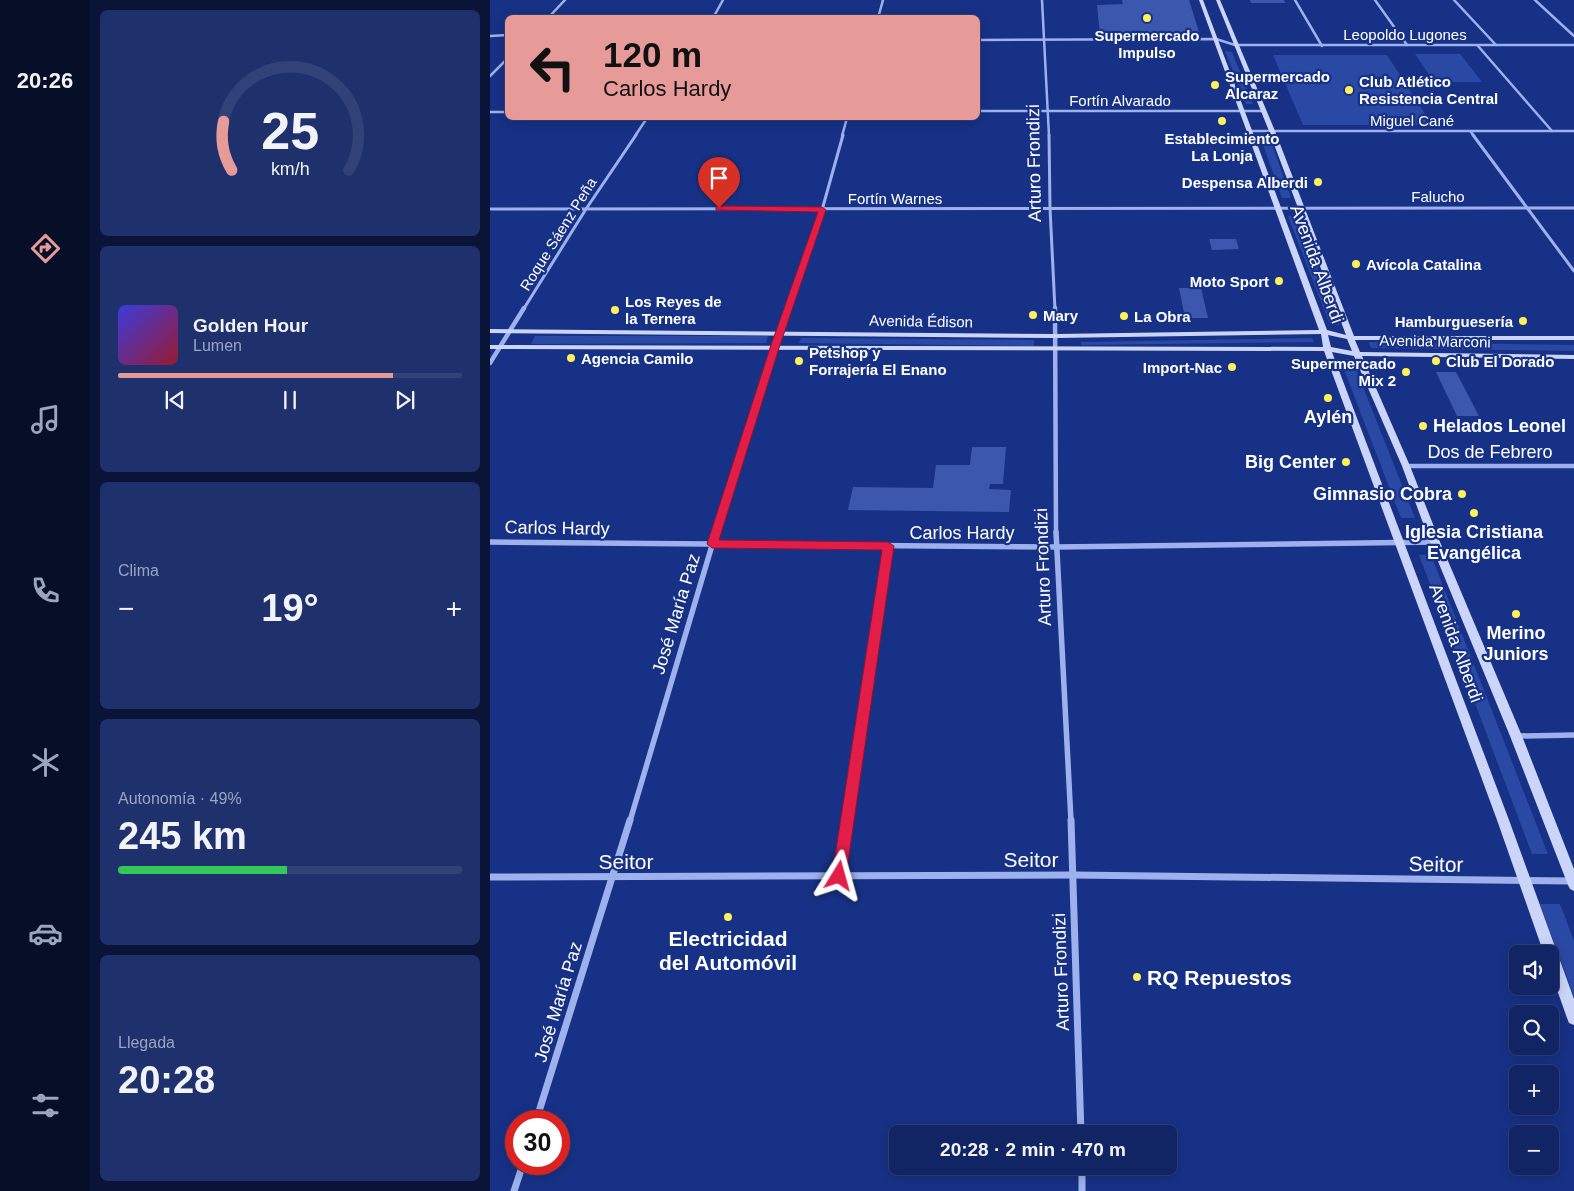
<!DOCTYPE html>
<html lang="es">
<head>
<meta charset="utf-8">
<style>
  body { margin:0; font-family:Helvetica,sans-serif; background:#1e316d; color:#f1f3f6; height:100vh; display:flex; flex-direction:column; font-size:19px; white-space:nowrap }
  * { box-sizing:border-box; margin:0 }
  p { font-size:16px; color:#9ca5bf }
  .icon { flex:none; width:28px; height:28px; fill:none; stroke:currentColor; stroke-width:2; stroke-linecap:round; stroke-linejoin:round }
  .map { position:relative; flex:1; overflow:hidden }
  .side { display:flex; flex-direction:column; gap:10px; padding:10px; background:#091437; width:400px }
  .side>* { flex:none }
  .hud { position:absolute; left:15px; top:15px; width:475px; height:105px; border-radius:8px; box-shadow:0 2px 12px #0003,0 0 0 1px #304278; background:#e69b98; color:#111; overflow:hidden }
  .controls { position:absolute; left:1019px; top:945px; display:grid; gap:10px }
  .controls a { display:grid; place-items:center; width:50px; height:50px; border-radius:8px; background:#112564; box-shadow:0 2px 12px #0003,0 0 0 1px #304278; font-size:25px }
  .speed { position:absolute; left:15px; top:1110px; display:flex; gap:10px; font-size:25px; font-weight:700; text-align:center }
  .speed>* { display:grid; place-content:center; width:65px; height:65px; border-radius:50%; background:#112564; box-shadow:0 2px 12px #0003,0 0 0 1px #304278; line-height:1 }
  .speed .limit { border:8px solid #d22; background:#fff; color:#111 }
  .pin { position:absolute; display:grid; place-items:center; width:42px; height:42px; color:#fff; margin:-51px -21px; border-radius:50% 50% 50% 0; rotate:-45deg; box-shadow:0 0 5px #0007 }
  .pin .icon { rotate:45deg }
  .me { position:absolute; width:55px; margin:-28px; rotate:8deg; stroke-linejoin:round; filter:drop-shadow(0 0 4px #0008) }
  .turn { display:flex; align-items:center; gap:18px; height:105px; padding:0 15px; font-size:22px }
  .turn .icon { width:65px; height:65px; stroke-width:2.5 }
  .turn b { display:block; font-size:35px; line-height:42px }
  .big { font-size:38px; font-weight:700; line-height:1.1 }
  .side .widget { flex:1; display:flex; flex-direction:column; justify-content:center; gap:8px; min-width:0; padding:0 18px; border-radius:8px; background:#1e316d }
  .side .dial { align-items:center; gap:0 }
  .dial svg { height:130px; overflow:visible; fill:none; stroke:#304278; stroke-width:7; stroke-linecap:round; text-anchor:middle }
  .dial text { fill:#f1f3f6; stroke:none }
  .song { display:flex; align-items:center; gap:15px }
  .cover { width:60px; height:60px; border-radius:8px; background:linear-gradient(135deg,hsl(240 70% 55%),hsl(350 70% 35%)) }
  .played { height:5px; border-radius:2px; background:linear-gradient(90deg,#e69b98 80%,#304278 80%) }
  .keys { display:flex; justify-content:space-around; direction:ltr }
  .heat { display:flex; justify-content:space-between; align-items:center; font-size:28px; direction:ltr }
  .charge { height:8px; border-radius:4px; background:linear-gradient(90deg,#34c759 49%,#304278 0) }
  .trip { position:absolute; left:399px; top:1125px; width:288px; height:50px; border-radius:8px; background:#112564; box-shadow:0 2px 12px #0003,0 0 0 1px #304278; font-weight:700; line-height:50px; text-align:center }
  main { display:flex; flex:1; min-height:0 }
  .menu { display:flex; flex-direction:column; width:90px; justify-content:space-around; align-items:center; background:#070f28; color:#9ca5bf }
  .menu .icon { width:35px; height:35px }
  .menu .current { color:#e69b98 }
  .menu b { font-size:22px; color:#f1f3f6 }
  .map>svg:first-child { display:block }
  .green { fill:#2a49a5 }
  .building { fill:#3b58ae }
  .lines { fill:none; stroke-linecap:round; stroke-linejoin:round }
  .street-far4 { stroke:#9db1ed; stroke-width:2.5 }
  .street-far3 { stroke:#9db1ed; stroke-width:3 }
  .street-far2 { stroke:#9db1ed; stroke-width:4.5 }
  .street-far1 { stroke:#9db1ed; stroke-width:5.5 }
  .street { stroke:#9db1ed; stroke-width:7 }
  .secondary { fill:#cad5f9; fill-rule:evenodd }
  .route { fill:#e11d48; stroke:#92132f }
  .poi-dot { fill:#fff159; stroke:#173186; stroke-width:2 }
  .labels { text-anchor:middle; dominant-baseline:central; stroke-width:4.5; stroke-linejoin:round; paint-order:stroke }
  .far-street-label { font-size:15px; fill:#fff; stroke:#173186 }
  .far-poi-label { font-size:15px; font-weight:bold; fill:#fff; stroke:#173186; text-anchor:start }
  .street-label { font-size:18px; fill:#fff; stroke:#173186 }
  .poi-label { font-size:18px; font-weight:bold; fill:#fff; stroke:#173186 }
  .near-street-label { font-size:21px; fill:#fff; stroke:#173186 }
  .near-poi-label { font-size:21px; font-weight:bold; fill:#fff; stroke:#173186 }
</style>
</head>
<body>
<main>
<nav class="menu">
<b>20:26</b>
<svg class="icon current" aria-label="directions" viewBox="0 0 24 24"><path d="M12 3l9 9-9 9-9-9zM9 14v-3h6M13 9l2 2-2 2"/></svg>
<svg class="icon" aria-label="music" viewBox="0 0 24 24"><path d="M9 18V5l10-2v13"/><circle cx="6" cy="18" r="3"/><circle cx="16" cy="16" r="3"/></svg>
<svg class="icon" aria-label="phone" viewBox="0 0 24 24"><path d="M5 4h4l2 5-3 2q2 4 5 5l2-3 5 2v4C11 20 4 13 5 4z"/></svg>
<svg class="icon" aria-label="climate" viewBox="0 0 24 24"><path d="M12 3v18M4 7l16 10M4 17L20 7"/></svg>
<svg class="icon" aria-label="car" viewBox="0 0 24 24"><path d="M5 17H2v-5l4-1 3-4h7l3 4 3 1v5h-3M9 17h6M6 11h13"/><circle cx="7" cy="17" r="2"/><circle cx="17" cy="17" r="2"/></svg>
<svg class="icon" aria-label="filters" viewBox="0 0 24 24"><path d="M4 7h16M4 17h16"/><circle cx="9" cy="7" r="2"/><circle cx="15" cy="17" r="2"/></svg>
</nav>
<section class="side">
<div class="widget dial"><svg viewBox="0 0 100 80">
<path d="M14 69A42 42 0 1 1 86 69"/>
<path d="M14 69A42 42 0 0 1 9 39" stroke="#e69b98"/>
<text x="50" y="56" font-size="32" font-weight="700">25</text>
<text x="50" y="72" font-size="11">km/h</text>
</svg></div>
<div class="widget">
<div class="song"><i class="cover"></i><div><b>Golden Hour</b><p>Lumen</p></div></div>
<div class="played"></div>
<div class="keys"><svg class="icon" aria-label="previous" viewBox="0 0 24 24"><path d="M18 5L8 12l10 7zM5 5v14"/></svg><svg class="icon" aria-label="pause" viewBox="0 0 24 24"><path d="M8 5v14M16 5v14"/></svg><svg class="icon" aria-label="next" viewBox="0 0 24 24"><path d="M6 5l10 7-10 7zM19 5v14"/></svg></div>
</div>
<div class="widget"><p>Clima</p>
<div class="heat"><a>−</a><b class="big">19°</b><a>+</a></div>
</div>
<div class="widget"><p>Autonomía · 49%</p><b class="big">245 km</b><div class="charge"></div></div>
<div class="widget"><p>Llegada</p><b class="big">20:28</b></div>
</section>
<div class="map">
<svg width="1084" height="1191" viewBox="0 0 1084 1191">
  <rect width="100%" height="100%" fill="#173186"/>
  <g class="green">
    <path d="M 735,51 L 742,52 L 763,104 L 756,104 Z"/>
    <path d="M 925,54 L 970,54 L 992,82 L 944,82 Z"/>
    <path d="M 783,55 L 897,55 L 942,125 L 813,125 Z"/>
    <path d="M 771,139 L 780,139 L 801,198 L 792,198 Z"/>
    <path d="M 798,216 L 807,216 L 850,325 L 840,325 Z"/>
    <path d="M 45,336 L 278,336 L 276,343 L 41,344 Z"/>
    <path d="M 311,338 L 544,340 L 544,346 L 309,343 Z"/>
    <path d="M 822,338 L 824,342 L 591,345 L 591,342 Z"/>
    <path d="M 879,342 L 1084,345 L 1084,351 L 881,348 Z"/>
    <path d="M 862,359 L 925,518 L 911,518 L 850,359 Z"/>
    <path d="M 929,555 L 941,555 L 1058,854 L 1042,854 Z"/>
    <path d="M 1050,904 L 1070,904 L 1084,941 L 1084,997 Z"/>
  </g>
  <g class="building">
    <path d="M 632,0 L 699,0 L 709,32 L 690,32 L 690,35 L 610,35 L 607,5 L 633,4 Z"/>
    <path d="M 760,0 L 794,0 L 795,3 L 761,3 Z"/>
    <path d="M 719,239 L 746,239 L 749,249 L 722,250 Z"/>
    <path d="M 689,288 L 711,288 L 718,318 L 695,318 Z"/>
    <path d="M 946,372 L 966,372 L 989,416 L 967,416 Z"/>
    <path d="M 482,447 L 516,447 L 513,484 L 500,484 L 499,489 L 521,490 L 519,512 L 358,510 L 363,487 L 443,488 L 446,465 L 480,465 Z"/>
  </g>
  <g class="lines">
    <g class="street-far4">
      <path d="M 552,0 L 559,136"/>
      <path d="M 805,0 L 832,46"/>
      <path d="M 885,0 L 917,45"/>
      <path d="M 964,0 L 1006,45"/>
      <path d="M 1045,0 L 1084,36"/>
      <path d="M 58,18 L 75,0"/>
      <path d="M 223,18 L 233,0"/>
      <path d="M 388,18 L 393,0"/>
      <path d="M 0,36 L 18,35"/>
      <path d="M 488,40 L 726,39 L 745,45 L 1084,45"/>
      <path d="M 988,46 L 1062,131"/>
      <path d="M 0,76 L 18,58"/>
      <path d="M 488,111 L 773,111"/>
      <path d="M 0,112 L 18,112"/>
      <path d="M 760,131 L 1084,131"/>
      <path d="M 981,132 L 984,136"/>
      <path d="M 145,136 L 157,118"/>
      <path d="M 352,136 L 357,118"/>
    </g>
    <g class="street-far3">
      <path d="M 559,135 L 560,208 L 565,310"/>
      <path d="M 983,135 L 1084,271"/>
      <path d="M 0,209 L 1084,208"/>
      <path d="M 33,310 L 96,209 L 146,135"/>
      <path d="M 297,310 L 332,210 L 353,135"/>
    </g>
    <g class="street-far2">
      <path d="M 565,308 L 566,533"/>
      <path d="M 0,363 L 34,308"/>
      <path d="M 916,466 L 1084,466"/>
      <path d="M 225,533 L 298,308"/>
    </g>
    <g class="street-far1">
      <path d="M 566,532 L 581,821"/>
      <path d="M 0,542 L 566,547 L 945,542"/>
      <path d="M 1027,736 L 1084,735"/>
      <path d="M 140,821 L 226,532"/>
      <path d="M 357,821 L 398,546"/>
    </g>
    <g class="street">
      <path d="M 581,820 L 591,1134"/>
      <path d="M 349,876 L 357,820"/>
      <path d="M 0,877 L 584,875 L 1082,881"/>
      <path d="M 46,1121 L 140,820"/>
      <path d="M 592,1166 L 592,1191"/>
      <path d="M 24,1191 L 33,1164"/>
    </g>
    <path class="secondary" d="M 709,0 L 713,0 L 837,330 L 856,335 L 779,131 L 726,0 L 730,0 L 785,131 L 864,336 L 1084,336 L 1084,340 L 865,340 L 870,352 L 1084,355 L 1084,359 L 872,356 L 920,466 L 950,542 L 1032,736 L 1084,869 L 1084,891 L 1080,889 L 1078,885 L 1020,736 L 940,542 L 912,466 L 864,356 L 842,352 L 1019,820 L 1084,999 L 1084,1025 L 1079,1023 L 1077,1018 L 1060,970 L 1060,954 L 1054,954 L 1007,820 L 834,351 L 0,349 L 0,345 L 833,347 L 831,334 L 566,338 L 0,333 L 0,329 L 566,334 L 829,330 ZM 838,335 L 857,339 L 862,351 L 841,347 Z"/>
  </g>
  <path class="route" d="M 229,206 L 332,207 L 336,210 L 289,348 L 229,540 L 398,542 L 404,546 L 356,876 L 354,881 L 349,883 L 344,881 L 342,876 L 392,550 L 222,548 L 217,544 L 280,348 L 328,212 L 226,210 L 226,207 Z"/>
  <g class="poi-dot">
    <circle cx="657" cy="18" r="5"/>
    <circle cx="725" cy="85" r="5"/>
    <circle cx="859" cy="90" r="5"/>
    <circle cx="732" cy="121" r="5"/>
    <circle cx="828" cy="182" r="5"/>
    <circle cx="866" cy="264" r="5"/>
    <circle cx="789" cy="281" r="5"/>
    <circle cx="125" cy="310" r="5"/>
    <circle cx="543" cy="315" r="5"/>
    <circle cx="634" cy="316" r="5"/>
    <circle cx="1033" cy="321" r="5"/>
    <circle cx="81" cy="358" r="5"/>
    <circle cx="309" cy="361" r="5"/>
    <circle cx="946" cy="361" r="5"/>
    <circle cx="742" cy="367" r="5"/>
    <circle cx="916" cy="372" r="5"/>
    <circle cx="838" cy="398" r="5"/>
    <circle cx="933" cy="426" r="5"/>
    <circle cx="856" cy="462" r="5"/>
    <circle cx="972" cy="494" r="5"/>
    <circle cx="984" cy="513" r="5"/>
    <circle cx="1026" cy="614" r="5"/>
    <circle cx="238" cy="917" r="5"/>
    <circle cx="647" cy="977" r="5"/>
  </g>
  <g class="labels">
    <g class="far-street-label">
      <text x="915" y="34">Leopoldo Lugones</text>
      <text x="630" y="100">Fortín Alvarado</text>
      <text x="922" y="120">Miguel Cané</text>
      <text x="948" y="196">Falucho</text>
      <text x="405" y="198">Fortín Warnes</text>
      <text transform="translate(68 234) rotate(-58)">Roque Sáenz Peña</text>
      <text transform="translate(431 321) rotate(1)">Avenida Édison</text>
      <text transform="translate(945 341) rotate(1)">Avenida Marconi</text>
    </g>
    <g class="far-poi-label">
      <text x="657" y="35" text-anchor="middle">Supermercado<tspan x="657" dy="17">Impulso</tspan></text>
      <text x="735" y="76">Supermercado<tspan x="735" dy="17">Alcaraz</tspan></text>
      <text x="869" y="81">Club Atlético<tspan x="869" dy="17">Resistencia Central</tspan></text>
      <text x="732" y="138" text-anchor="middle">Establecimiento<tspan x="732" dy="17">La Lonja</tspan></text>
      <text x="818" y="182" text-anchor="end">Despensa Alberdi</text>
      <text x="876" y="264">Avícola Catalina</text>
      <text x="779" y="281" text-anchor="end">Moto Sport</text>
      <text x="135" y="301">Los Reyes de<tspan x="135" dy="17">la Ternera</tspan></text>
      <text x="553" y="315">Mary</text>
      <text x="644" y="316">La Obra</text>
      <text x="1023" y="321" text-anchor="end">Hamburguesería</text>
      <text x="319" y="352">Petshop y<tspan x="319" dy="17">Forrajería El Enano</tspan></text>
      <text x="91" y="358">Agencia Camilo</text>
      <text x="956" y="361">Club El Dorado</text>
      <text x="906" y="363" text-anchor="end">Supermercado<tspan x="906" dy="17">Mix 2</tspan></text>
      <text x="732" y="367" text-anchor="end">Import-Nac</text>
    </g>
    <g class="street-label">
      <text transform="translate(544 163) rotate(-91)">Arturo Frondizi</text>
      <text transform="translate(827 264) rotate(70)">Avenida Alberdi</text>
      <text x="1000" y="452">Dos de Febrero</text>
      <text transform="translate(67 528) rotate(1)">Carlos Hardy</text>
      <text x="472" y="533">Carlos Hardy</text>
      <text transform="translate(553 567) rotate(-92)">Arturo Frondizi</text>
      <text transform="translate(186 614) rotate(-73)">José María Paz</text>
      <text transform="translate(966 643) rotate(70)">Avenida Alberdi</text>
      <text transform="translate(571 972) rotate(-92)">Arturo Frondizi</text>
      <text transform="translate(68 1002) rotate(-73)">José María Paz</text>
    </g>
    <g class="poi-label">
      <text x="838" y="417">Aylén</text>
      <text x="943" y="426" text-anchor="start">Helados Leonel</text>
      <text x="846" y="462" text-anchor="end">Big Center</text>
      <text x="962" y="494" text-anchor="end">Gimnasio Cobra</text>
      <text x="984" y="532">Iglesia Cristiana<tspan x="984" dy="21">Evangélica</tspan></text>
      <text x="1026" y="633">Merino<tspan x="1026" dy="21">Juniors</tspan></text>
    </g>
    <g class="near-street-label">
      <text x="541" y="859">Seitor</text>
      <text x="136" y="861">Seitor</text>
      <text transform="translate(946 864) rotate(1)">Seitor</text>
    </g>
    <g class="near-poi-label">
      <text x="238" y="938">Electricidad<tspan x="238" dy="24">del Automóvil</tspan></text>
      <text x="657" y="977" text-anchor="start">RQ Repuestos</text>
    </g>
  </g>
</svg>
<div class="controls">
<a><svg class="icon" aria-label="sound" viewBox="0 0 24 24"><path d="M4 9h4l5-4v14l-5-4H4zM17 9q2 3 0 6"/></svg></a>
<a><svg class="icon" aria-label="search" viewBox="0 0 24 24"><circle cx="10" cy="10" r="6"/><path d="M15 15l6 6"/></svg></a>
<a>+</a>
<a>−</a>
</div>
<div class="speed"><div class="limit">30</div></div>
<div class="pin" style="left:229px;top:208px;background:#d93025"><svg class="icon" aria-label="arrive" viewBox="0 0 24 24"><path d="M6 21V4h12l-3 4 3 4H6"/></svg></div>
<svg class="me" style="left:349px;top:876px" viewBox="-20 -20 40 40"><path d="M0-17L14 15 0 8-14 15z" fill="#e11d48" stroke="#fff" stroke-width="4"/></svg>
<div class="trip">20:28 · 2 min · 470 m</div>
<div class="hud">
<div class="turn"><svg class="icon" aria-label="left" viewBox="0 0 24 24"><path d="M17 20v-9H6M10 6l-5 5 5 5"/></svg><div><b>120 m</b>Carlos Hardy</div></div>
</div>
</div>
</main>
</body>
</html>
